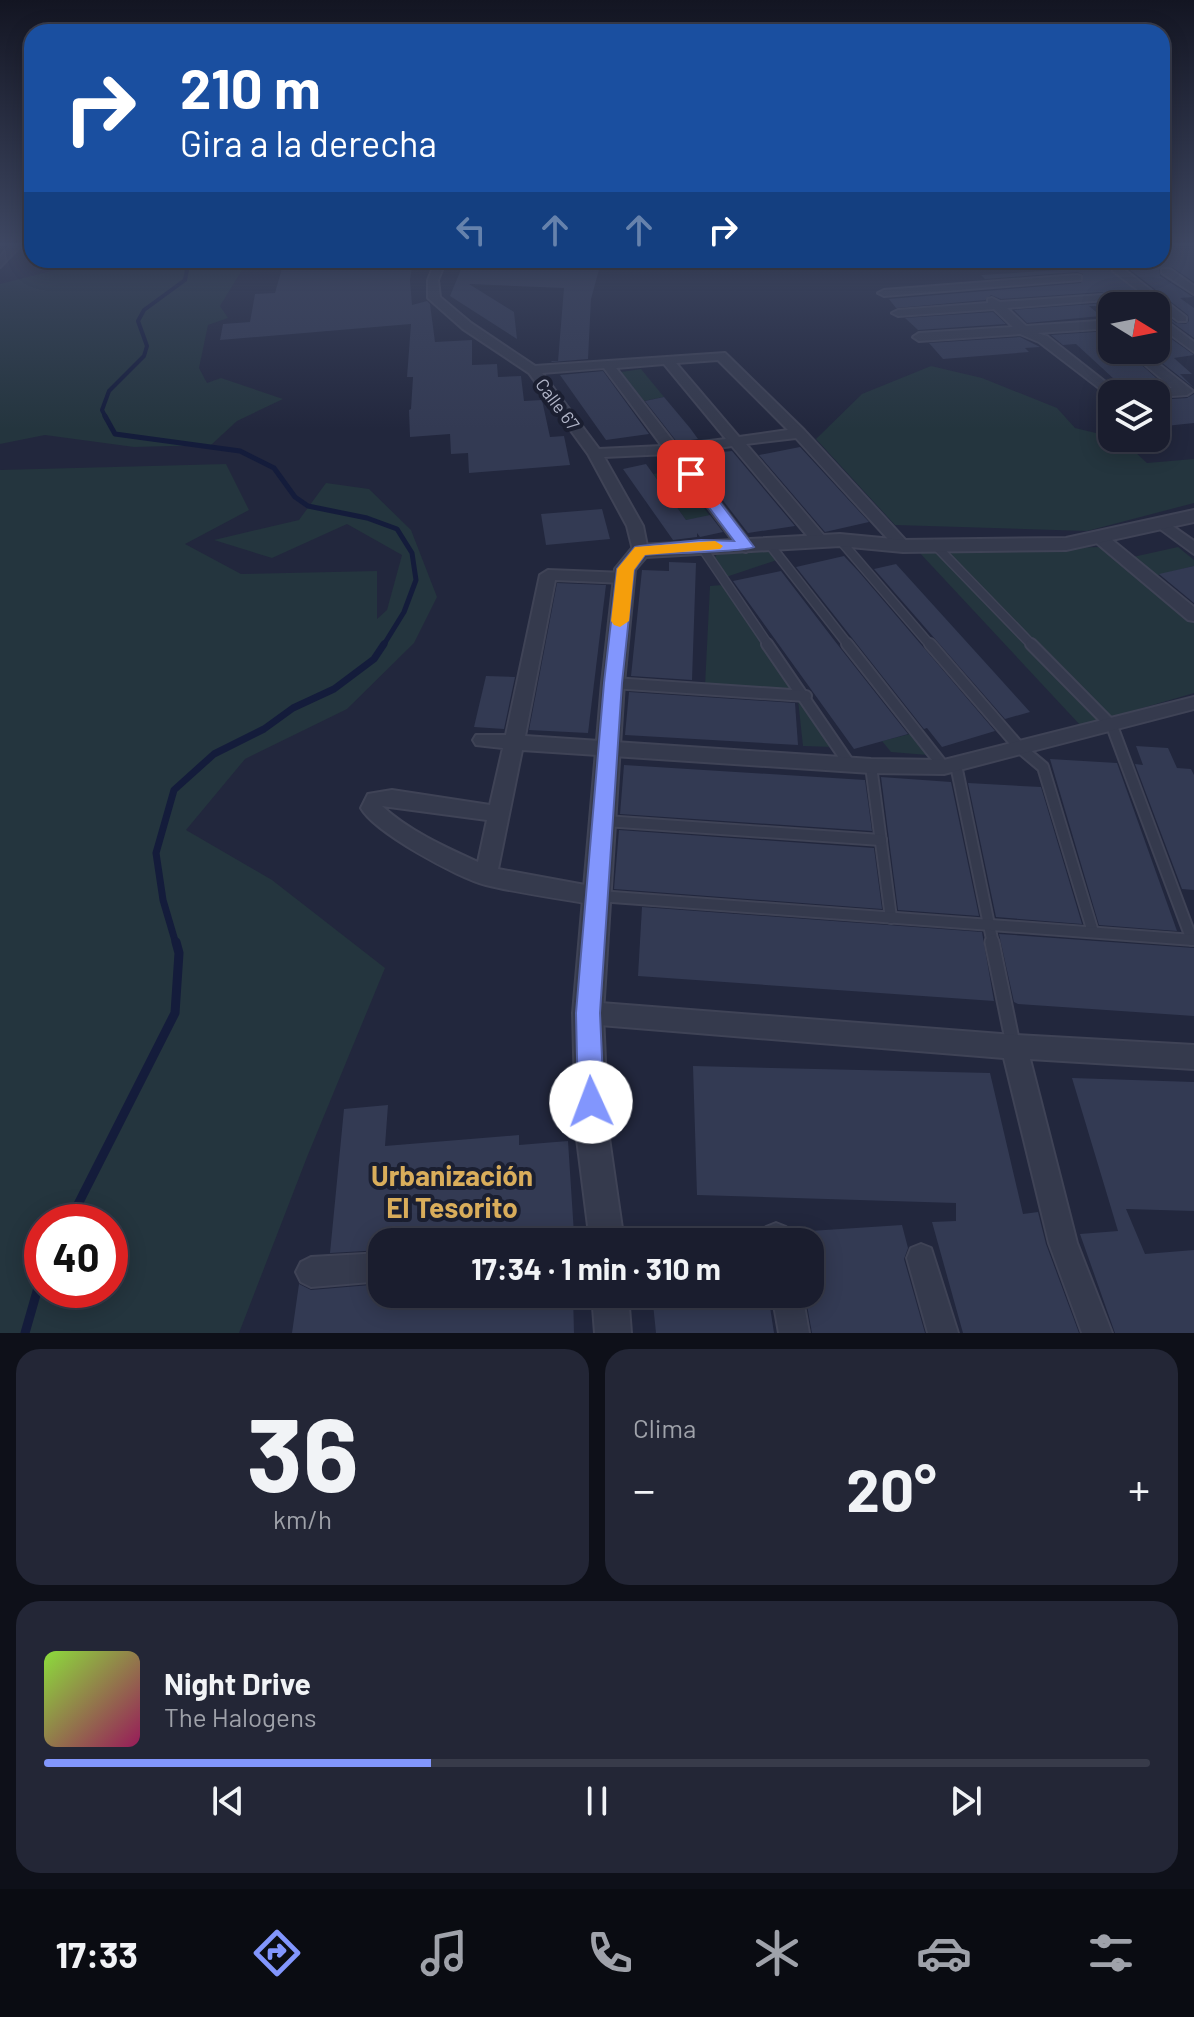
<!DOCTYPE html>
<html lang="es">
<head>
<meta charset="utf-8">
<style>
  body { margin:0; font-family:Barlow,sans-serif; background:#232636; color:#f1f3f6; height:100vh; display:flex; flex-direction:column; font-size:30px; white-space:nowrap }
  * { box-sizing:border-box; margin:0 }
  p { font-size:26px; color:#9fa2aa }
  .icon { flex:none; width:44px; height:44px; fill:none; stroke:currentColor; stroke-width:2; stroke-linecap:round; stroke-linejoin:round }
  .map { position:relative; height:1333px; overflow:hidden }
  .side { display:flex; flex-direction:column; gap:16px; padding:16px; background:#0e1019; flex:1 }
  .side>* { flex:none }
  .banner { position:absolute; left:24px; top:24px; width:1146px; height:244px; border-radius:24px; box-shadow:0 4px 20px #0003,0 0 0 2px #383b4a; background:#1a4fa0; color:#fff; overflow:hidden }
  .needle { width:52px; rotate:100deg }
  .controls { position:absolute; left:1098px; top:292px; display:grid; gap:16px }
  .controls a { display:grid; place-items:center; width:72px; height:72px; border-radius:16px; background:#1a1d2e; box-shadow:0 4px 20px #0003,0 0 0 2px #383b4a; font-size:40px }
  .speed { position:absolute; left:24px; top:1204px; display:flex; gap:16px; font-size:40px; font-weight:700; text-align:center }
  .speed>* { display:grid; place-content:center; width:104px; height:104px; border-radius:50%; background:#1a1d2e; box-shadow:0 4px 20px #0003,0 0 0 2px #383b4a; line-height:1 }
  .speed .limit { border:12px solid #d22; background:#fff; color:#111 }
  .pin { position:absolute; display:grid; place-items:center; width:68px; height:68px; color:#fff; margin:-34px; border-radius:16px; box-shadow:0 4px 12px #0006 }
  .me { position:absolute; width:88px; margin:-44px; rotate:358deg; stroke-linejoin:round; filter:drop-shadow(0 0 6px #0008) }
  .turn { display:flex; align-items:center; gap:28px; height:168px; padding:0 24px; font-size:36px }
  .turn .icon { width:104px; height:104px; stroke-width:2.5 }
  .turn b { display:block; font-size:56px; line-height:68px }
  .lanes { display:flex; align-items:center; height:76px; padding:0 24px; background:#0003; justify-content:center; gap:40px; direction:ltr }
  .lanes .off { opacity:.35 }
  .big { font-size:60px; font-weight:700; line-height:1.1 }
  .side .card { flex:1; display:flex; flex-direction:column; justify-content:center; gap:12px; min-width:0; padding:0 28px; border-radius:24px; background:#232636 }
  .side .dial { align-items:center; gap:0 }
  .dial b { font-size:104px; line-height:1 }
  .song { display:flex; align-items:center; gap:24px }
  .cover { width:96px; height:96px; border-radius:12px; background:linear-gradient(135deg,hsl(90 70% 55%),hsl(330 70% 35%)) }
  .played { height:8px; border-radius:4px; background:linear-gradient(90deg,#8296fd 35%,#383b4a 35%) }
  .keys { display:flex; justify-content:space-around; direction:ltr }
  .heat { display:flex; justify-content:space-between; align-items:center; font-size:44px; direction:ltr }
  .side .tiles { flex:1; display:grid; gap:16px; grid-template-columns:1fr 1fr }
  .card:last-child { grid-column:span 2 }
  .trip { position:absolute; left:368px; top:1228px; width:456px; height:80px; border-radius:24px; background:#1a1d2e; box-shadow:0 4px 20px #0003,0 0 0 2px #383b4a; font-weight:700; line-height:80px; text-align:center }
  .tabs { display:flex; height:128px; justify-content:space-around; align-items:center; background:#0a0c12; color:#9fa2aa }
  .tabs .icon { width:56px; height:56px }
  .tabs .selected { color:#8296fd }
  .tabs b { font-size:36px; color:#f1f3f6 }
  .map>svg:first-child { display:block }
  .green { fill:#24353e; fill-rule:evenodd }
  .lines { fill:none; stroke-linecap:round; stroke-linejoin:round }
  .stream-far3 { stroke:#141c3b; stroke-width:4 }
  .stream-far2 { stroke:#141c3b; stroke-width:5 }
  .stream-far1 { stroke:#141c3b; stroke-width:7 }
  .stream { stroke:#141c3b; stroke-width:9 }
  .building { fill:#333a53 }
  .service-far2-casing { stroke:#3f4356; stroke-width:11 }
  .service-far1-casing { stroke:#3f4356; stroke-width:14 }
  .service-casing { stroke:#3f4356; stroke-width:17 }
  .minor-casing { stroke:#3f4356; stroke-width:4 }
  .tertiary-casing { stroke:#3f4356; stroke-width:4 }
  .service-far2 { stroke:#353a4d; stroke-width:8 }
  .service-far1 { stroke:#353a4d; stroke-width:10 }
  .service { stroke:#353a4d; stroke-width:13 }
  .minor { fill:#353a4d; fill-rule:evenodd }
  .tertiary { fill:#353a4d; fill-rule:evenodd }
  .route { fill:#8296fd; stroke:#5462a4; stroke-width:2 }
  .slow { fill:#f59e0b }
  .labels { text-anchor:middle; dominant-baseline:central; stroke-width:8; stroke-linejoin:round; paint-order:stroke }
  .far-street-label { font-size:18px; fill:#b1b5c8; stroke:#1b1f31 }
  .near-neighbourhood-label { font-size:28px; font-weight:bold; fill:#d9ad5b; stroke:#1b1f31 }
</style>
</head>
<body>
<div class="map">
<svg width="1194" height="1333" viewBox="0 0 1194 1333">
  <rect width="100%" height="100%" fill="#22273d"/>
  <g class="green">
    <path d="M 75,260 L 248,260 L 220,306 L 228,318 L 208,325 L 199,368 L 207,383 L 221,378 L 283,399 L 237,421 L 211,445 L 134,447 L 45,435 L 0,444 L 0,284 L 59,269 Z"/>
    <path d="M 931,366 L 982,378 L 1057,408 L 1075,428 L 1121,439 L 1147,463 L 1194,459 L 1194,503 L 1087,531 L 895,525 L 816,439 L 862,394 Z"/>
    <path d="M 641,369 L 664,397 L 644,401 L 621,372 Z"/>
    <path d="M 226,464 L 249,510 L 185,544 L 241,574 L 377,571 L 377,619 L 387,610 L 402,555 L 347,524 L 272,558 L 214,540 L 299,520 L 326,483 L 369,489 L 411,530 L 437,597 L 414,643 L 347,709 L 245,759 L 186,830 L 272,880 L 385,968 L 307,1157 L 239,1333 L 0,1333 L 0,470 ZM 42,1222 L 110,1222 L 110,1290 L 42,1290 Z"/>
    <path d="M 675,470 L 710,516 L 686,520 L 653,474 Z"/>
    <path d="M 1102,547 L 1194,623 L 1194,693 L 1081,726 L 918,551 Z"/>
    <path d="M 1178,547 L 1194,560 L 1194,566 L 1154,576 L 1133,557 Z"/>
    <path d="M 768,551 L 777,560 L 726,577 L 714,559 L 717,554 Z"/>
    <path d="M 722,585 L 794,689 L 705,686 L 710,586 Z"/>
    <path d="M 798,700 L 803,701 L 834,747 L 803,746 Z"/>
    <path d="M 914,733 L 928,755 L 891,752 L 882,741 Z"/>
  </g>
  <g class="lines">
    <path class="stream-far3" d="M 106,418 L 102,410 L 109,391 L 144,356 L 147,346 L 138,321 L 144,310 L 185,280 L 189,260"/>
    <path class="stream-far2" d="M 105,416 L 115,434 L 240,451 L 274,468 L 295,497 L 308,506 L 367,518 L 397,529 L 412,553 L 416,580 L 404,612 L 383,646"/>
    <path class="stream-far1" d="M 176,944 L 163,900 L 156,853 L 174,790 L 214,754 L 264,729 L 293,708 L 334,689 L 374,659 L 384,644"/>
    <g class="stream">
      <path d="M 69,1222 L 175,1013 L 179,953 L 176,942"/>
      <path d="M 25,1333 L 42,1274"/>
    </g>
  </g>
  <g class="building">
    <path d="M 1162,245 L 1194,247 L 1194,282 L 1172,267 L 1159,269 L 1160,276 L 1193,297 L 1180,298 L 1194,308 L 1194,338 L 1165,317 L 1156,315 L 1156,308 L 1176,323 L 1186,324 L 1189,321 L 1188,315 L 1129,269 L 1149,268 L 1148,260 L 1162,260 Z"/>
    <path d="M 413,260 L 410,280 L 412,305 L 427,301 L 430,304 L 435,342 L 472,340 L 472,365 L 497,364 L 498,377 L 521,376 L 524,401 L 542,400 L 550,437 L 564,436 L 570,465 L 469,473 L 468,453 L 451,454 L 450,434 L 410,437 L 409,410 L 411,409 L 413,377 L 407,377 L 411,324 L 220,340 L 223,324 L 250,322 L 255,294 L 275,293 L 284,261 Z"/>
    <path d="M 464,262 L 600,266 L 591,299 L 588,359 L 552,362 L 551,361 L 558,361 L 564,288 L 469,284 L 514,312 L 517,339 L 450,296 Z"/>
    <path d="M 1107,267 L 1154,306 L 1089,306 L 1101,316 L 1027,323 L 1014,310 L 1106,303 L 1109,296 L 1102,292 L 1001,299 L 991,295 L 985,300 L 896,308 L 889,299 L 1081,283 L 1083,274 L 1077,272 L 985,279 L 981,275 Z"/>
    <path d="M 993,312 L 1006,324 L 918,330 L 905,318 Z"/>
    <path d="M 1156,328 L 1194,355 L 1174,358 L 1192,374 L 1180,374 L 1194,388 L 1146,350 L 1156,350 Z"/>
    <path d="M 1109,331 L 1112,334 L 1112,350 L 1125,350 L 1165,386 L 1127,391 L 1076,344 L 1063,345 L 1051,335 Z"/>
    <path d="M 1020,337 L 1040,347 L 1025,348 L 1029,352 L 943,359 L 929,343 Z"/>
    <path d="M 603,371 L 649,434 L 606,440 L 560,375 Z"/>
    <path d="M 1194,394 L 1194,423 L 1156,427 L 1156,400 L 1187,398 Z"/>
    <path d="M 664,397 L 690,428 L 698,439 L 677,442 L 645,401 Z"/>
    <path d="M 800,447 L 812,460 L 869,522 L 825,532 L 759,455 Z"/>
    <path d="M 732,451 L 795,526 L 748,533 L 688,455 Z"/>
    <path d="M 646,464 L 686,520 L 710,515 L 723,532 L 700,537 L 697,533 L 697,537 L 673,540 L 623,469 Z"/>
    <path d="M 602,509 L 610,539 L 546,545 L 541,514 Z"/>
    <path d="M 844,556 L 859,572 L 995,731 L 942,747 L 927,728 L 924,729 L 796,567 Z"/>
    <path d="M 669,562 L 696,563 L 692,680 L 631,676 L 642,570 L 669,571 Z"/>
    <path d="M 896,564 L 993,671 L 1030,712 L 1005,719 L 874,569 Z"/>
    <path d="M 1194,566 L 1194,603 L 1159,574 Z"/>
    <path d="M 781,571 L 841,649 L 908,734 L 854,749 L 733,581 Z"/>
    <path d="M 557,583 L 606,585 L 588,733 L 529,730 Z"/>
    <path d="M 486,676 L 515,677 L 504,729 L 474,727 Z"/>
    <path d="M 629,692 L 795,703 L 798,745 L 625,735 Z"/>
    <path d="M 1136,746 L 1168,748 L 1177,768 L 1191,769 L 1194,775 L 1194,890 L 1182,889 L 1135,764 L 1143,765 Z"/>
    <path d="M 1050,759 L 1117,763 L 1177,931 L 1099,925 Z"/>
    <path d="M 624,765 L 865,780 L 872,831 L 620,814 Z"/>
    <path d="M 881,777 L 951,782 L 979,916 L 898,910 Z"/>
    <path d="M 968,783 L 1041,787 L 1082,924 L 996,917 Z"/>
    <path d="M 619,830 L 874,848 L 882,909 L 614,889 Z"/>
    <path d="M 642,907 L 982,932 L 994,1001 L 638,976 Z"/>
    <path d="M 999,934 L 1194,948 L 1194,1016 L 1018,1004 L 1014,1002 Z"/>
    <path d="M 693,1066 L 990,1073 L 1023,1214 L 1038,1212 L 1046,1244 L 1079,1333 L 963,1333 L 932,1222 L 956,1221 L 956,1203 L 697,1195 Z"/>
    <path d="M 1072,1078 L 1194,1082 L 1194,1211 L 1126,1209 L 1145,1254 L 1194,1250 L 1194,1333 L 1115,1333 L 1080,1234 L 1118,1231 Z"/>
    <path d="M 388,1105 L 385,1146 L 519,1135 L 519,1145 L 568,1141 L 574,1234 L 488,1242 L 382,1242 L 382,1250 L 330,1253 L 344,1109 Z"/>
    <path d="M 902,1225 L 908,1248 L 904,1259 L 925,1333 L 812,1333 L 805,1294 L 810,1294 L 810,1231 Z"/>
    <path d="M 299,1284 L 311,1290 L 382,1284 L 382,1294 L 573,1294 L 574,1333 L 292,1333 Z"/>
    <path d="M 652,1294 L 768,1294 L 774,1333 L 656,1333 Z"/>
  </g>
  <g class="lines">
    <g class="service-far2-casing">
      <g id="service-far2">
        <path d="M 840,540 L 931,646"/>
        <path d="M 934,544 L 1033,646"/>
        <path d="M 770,545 L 849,646"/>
        <path d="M 701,546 L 769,646"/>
      </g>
    </g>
    <g class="service-far1-casing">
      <g id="service-far1">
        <path d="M 767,644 L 850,765"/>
        <path d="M 847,644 L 944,767"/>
        <path d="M 930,644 L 1019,747 L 1043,767 L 1093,932"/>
        <path d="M 1031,644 L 1112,726 L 1192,940"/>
        <path d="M 613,683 L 806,696"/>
        <path d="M 956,765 L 993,944"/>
        <path d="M 871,766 L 891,918"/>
        <path d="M 605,821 L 881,840"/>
        <path d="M 599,896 L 1194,940"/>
      </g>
    </g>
    <g class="service-casing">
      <path id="service" d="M 992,942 L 1013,1044"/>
    </g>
    <g class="minor-casing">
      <g id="minor">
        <path d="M 13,243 L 23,243 L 0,267 L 0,257 Z"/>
        <path d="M 436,260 L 446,260 L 438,280 L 440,297 L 471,323 L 535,366 L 725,353 L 804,430 L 911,546 L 903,551 L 897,549 L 796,438 L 746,444 L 827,539 L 829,542 L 827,545 L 815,545 L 732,446 L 682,453 L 754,547 L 746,552 L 740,550 L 668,454 L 604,457 L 643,526 L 648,551 L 640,556 L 634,554 L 627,526 L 588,454 L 529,373 L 463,329 L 428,298 L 428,280 ZM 718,360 L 788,430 L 739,437 L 676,363 ZM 664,364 L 726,439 L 676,445 L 616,368 ZM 604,368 L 662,446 L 599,449 L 542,373 Z"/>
        <path d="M 1113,267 L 1121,267 L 1186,317 L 1186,321 L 1178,321 L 1113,271 Z"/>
        <path d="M 1162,269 L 1170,269 L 1194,286 L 1194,294 L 1162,273 Z"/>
        <path d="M 1077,275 L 1081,276 L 1081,280 L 884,296 L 878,293 L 884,290 Z"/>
        <path d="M 1102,295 L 1106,296 L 1106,300 L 1007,308 L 1026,326 L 1112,320 L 1112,328 L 1037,333 L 1047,336 L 1117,391 L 1119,394 L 1112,394 L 1112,398 L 1039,342 L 1020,334 L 919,341 L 913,337 L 919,333 L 1013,327 L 994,309 L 898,316 L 892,313 L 898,310 L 988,303 L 988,299 L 992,298 L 1000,302 Z"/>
        <path d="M 1156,318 L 1163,319 L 1194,342 L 1194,352 L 1156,324 Z"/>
        <path d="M 1128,350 L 1141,350 L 1193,391 L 1187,395 L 1156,397 L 1156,394 L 1139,394 L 1146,390 L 1172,388 Z"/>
        <path d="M 1161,518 L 1194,541 L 1194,554 L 1156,526 L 1153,523 Z"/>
        <path d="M 1099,532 L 1105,534 L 1194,607 L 1194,621 L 1188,620 L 1093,540 L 1091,537 Z"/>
        <path d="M 548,570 L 625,573 L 633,578 L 625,583 L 555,580 L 525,736 L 871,759 L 944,760 L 1194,697 L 1194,709 L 944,774 L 871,773 L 522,750 L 498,869 L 596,887 L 604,890 L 607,896 L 604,902 L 596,905 C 560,898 522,894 486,885 C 458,878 374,832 361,808 L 368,794 L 392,790 L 490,805 L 503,748 L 476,745 L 473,740 L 476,735 L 506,735 L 540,575 ZM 382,806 L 487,820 L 478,862 C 445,847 409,831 382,806 Z"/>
        <path d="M 588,1002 L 1014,1035 L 1194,1045 L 1194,1069 L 1030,1059 L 1077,1243 L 1112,1333 L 1082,1333 L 1049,1243 L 1004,1058 L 588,1024 L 579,1021 L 576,1013 L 579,1005 Z"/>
        <path d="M 776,1223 L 786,1227 L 791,1242 L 763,1242 L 766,1227 Z"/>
        <path d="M 921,1244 L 931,1248 L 958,1333 L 928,1333 L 907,1258 L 911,1248 Z"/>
        <path d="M 382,1253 L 382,1281 L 311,1287 L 301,1282 L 296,1272 L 301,1262 L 311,1257 Z"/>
        <path d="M 772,1294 L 802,1294 L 809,1333 L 779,1333 Z"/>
      </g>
    </g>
    <g class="tertiary-casing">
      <g id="tertiary">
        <path d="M 1194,510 L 1194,522 L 1066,550 L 903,552 L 840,546 L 646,557 L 635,570 L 624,683 L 603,1013 L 608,1131 L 624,1242 L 590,1242 L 576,1131 L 573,1013 L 602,683 L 615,569 L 633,547 L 640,545 L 840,534 L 903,540 L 1066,538 Z"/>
        <path d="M 592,1294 L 628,1294 L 631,1333 L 595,1333 Z"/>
      </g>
    </g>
    <use href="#service-far2" class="service-far2"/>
    <use href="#service-far1" class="service-far1"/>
    <use href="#service" class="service"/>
    <use href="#minor" class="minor"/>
    <use href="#tertiary" class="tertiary"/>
  </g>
  <linearGradient id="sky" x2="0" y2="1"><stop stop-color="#131522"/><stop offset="0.57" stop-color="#3e4762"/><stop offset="1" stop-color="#3e4762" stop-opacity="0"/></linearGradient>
  <rect width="1194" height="429" fill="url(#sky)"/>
  <path class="route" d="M 691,470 L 696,471 L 754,547 C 747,552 662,553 645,555 L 634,570 L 622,683 L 600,1013 L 604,1102 L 600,1111 L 591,1114 L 582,1111 L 578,1102 L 576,1013 L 604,683 L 617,569 L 635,547 L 640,546 L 701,540 L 734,541 L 684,474 Z"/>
  <path class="slow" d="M 715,541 L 723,546 L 720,549 L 645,555 L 634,570 L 629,621 L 620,627 L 614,625 L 611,621 L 617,569 L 635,547 Z"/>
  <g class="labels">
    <g class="far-street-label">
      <text transform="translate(558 404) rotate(53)">Calle 67</text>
    </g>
    <g class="near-neighbourhood-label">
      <text x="452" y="1175">Urbanización<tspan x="452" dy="32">El Tesorito</tspan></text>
    </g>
  </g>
</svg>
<div class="controls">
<a><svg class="needle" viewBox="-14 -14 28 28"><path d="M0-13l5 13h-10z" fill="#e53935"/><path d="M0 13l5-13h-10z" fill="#9fa2aa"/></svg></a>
<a><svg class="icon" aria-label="layers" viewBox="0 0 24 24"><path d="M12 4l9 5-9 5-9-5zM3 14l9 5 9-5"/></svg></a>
</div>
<div class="speed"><div class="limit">40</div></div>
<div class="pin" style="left:691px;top:474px;background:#d93025"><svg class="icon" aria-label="arrive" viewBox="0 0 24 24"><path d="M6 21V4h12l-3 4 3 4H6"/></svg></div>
<svg class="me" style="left:591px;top:1102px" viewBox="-20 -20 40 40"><circle r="19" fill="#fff"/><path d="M0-13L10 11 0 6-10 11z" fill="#8296fd"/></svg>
<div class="trip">17:34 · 1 min · 310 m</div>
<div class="banner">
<div class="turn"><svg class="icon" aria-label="right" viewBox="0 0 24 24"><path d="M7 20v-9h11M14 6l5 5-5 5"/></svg><div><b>210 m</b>Gira a la derecha</div></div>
<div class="lanes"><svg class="icon off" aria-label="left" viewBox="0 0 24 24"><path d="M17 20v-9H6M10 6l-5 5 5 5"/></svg><svg class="icon off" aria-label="ahead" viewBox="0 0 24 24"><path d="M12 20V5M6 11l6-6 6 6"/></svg><svg class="icon off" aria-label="ahead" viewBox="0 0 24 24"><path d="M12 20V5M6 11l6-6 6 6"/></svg><svg class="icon" aria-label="right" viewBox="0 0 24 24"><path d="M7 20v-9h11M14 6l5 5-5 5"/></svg></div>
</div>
</div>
<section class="side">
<div class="tiles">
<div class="card dial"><b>36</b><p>km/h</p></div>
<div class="card"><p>Clima</p>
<div class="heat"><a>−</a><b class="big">20°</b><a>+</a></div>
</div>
<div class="card">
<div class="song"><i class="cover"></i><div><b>Night Drive</b><p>The Halogens</p></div></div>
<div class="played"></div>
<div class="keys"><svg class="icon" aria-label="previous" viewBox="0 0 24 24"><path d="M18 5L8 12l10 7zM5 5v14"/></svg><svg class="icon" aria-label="pause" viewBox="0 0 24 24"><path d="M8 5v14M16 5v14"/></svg><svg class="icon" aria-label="next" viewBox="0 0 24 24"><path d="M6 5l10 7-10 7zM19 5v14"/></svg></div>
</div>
</div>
</section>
<nav class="tabs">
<b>17:33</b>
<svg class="icon selected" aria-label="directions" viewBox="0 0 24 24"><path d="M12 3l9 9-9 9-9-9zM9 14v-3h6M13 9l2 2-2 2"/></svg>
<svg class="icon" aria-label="music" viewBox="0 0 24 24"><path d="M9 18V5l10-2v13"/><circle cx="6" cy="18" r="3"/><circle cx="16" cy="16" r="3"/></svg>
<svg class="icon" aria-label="phone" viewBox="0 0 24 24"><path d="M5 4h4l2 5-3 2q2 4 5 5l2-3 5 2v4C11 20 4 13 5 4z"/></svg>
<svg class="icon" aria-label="climate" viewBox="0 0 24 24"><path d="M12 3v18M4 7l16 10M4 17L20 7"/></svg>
<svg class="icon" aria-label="car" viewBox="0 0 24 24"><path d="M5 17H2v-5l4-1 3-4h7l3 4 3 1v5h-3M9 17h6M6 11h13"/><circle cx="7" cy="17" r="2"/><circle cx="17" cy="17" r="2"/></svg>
<svg class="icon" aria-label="filters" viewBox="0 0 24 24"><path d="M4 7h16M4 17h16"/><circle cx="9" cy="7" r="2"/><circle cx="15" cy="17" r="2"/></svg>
</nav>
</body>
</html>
